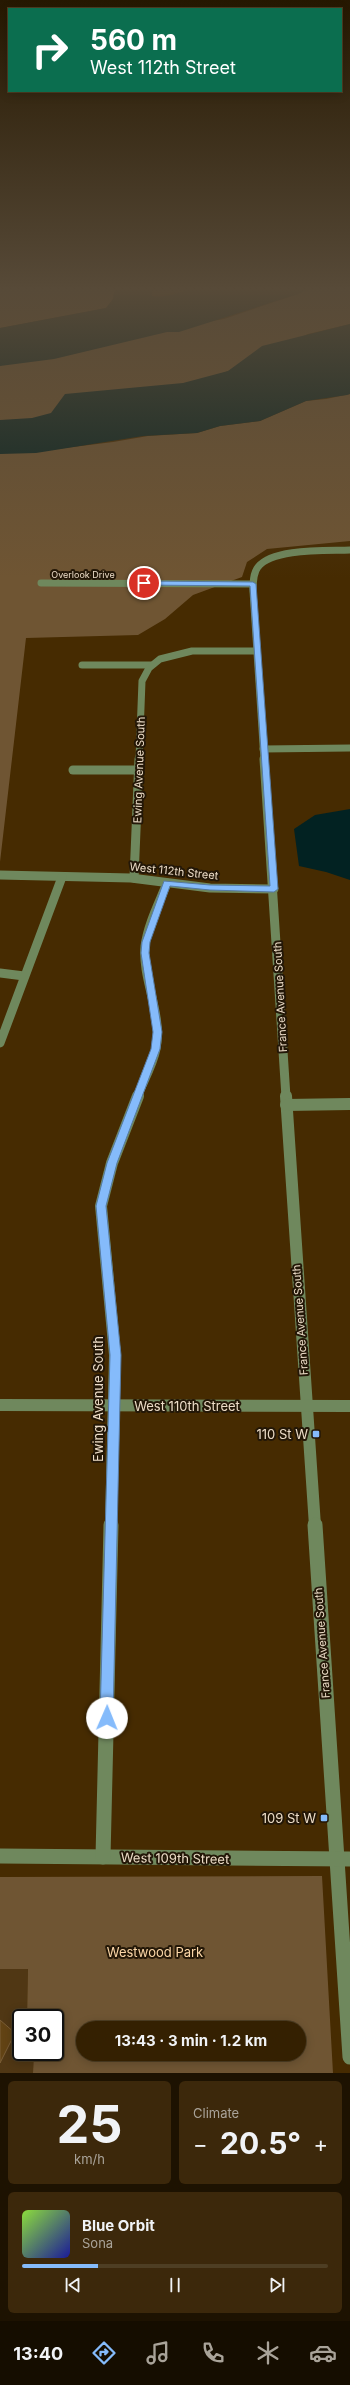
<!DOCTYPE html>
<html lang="en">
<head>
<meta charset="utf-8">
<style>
  body { margin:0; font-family:Inter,sans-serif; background:#3c280b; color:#f1f3f6; height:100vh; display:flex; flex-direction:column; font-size:15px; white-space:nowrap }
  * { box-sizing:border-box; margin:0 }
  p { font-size:13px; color:#a9a399 }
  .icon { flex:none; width:22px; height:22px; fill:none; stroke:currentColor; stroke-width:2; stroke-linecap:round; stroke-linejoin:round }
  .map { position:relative; height:2073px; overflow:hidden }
  .panel { display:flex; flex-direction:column; gap:8px; padding:8px; background:#1d1201; flex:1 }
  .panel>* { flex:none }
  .hud { position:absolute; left:8px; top:8px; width:334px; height:84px; border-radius:0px; box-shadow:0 2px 10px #0003,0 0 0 1px #4e3e23; background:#0b6e4f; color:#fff; overflow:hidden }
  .speed { position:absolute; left:12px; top:2009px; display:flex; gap:8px; font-size:20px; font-weight:700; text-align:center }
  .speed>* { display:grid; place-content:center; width:52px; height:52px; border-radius:50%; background:#342001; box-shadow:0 2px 10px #0003,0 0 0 1px #4e3e23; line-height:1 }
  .speed .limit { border:2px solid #111; border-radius:6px; background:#fff; color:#111 }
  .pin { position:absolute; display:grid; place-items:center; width:34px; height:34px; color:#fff; margin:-17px; border:2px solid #fff; border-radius:50%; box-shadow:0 1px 4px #0007 }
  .me { position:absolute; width:44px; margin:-22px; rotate:1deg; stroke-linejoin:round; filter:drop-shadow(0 0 3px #0008) }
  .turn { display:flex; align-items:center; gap:14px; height:84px; padding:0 16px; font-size:18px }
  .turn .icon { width:52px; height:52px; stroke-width:2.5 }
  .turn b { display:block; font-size:28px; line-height:34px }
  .big { font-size:30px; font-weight:700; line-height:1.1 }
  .panel .card { flex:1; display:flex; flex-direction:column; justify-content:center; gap:6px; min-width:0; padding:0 14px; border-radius:6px; background:#3c280b }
  .panel .dial { align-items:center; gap:0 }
  .dial b { font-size:52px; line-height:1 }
  .song { display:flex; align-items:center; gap:12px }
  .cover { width:48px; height:48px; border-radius:6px; background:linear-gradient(135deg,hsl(90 70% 55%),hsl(240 70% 35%)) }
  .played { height:4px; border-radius:2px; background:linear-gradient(90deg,#85bbfb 25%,#4e3e23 25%) }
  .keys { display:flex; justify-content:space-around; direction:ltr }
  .heat { display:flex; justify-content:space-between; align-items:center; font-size:22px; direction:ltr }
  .panel .tiles { flex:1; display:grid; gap:8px; grid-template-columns:1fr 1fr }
  .card:last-child { grid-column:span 2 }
  .trip { position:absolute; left:76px; top:2021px; width:230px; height:40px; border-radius:20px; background:#342001; box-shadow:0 2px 10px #0003,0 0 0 1px #4e3e23; font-weight:700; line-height:40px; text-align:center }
  .dock { display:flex; height:64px; justify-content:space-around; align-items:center; background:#150d00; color:#a9a399 }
  .dock .icon { width:28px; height:28px }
  .dock .current { color:#85bbfb }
  .dock b { font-size:18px; color:#f1f3f6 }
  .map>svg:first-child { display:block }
  .built { fill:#503714 }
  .green { fill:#6f5533; fill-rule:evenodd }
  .water { fill:#022222 }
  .building { fill:#624314; stroke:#7b5e37 }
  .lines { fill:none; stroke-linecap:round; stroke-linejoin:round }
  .minor-far3 { stroke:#6f885d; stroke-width:7 }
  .minor-far2 { stroke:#6f885d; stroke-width:9 }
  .minor-far1 { stroke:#6f885d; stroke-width:12 }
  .minor { stroke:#6f885d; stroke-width:15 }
  .route { fill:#85bbfb; stroke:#567aa3 }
  .poi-dot { fill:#85bbfb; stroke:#231707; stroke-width:1.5 }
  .labels { text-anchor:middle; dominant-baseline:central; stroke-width:4; stroke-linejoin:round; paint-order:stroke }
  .far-street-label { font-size:9px; fill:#edddc8; stroke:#231707 }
  .street-label { font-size:11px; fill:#edddc8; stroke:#231707 }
  .near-street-label { font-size:13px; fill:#edddc8; stroke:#231707 }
  .near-poi-label { font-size:13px; fill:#edddc8; stroke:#231707; text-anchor:end }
  .near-park-label { font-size:13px; fill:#fcd7a8; stroke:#231707 }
</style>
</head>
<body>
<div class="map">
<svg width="350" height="2073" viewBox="0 0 350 2073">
  <rect width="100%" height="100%" fill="#462b01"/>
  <g class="built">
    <path d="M 156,288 L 189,288 L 182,292 L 152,296 L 152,292 Z"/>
    <path d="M 0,1969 L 28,1969 L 27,2018 L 21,2018 L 21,2052 L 34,2052 L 33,2073 L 0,2073 Z"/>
  </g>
  <g class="green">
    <path d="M 0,288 L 115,288 L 113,299 L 106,308 L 0,328 Z"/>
    <path d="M 310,288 L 350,288 L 350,324 L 308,334 L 228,371 L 25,453 L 113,442 L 148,436 L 197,433 L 220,426 L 260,421 L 306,401 L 326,399 L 350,394 L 350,541 L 267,549 L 247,562 L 242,577 L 193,595 L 165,619 L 138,635 L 26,638 L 0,862 L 0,366 L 14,358 L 224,319 L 298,294 Z"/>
    <path d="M 322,1876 L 333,2073 L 33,2073 L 34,2052 L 55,2052 L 55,2018 L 27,2018 L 28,1969 L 0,1969 L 0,1877 ZM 83,2028 L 299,2028 L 299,2054 L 83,2054 Z"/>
  </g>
  <g class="water">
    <path d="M 115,288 L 156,288 L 152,292 L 152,296 C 164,297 178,295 189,288 L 310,288 L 298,294 L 179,332 L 167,332 L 54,359 L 0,366 L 0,328 L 106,308 L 113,299 Z"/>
    <path d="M 350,324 L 350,394 L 347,395 L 306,401 L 260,421 L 220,426 L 197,433 L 143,436 L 36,453 L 0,454 L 0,420 L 32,418 L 51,413 L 65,394 L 183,383 L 228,371 L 262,346 Z"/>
    <path d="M 350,809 L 350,880 L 326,872 L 299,866 L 294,829 L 315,815 Z"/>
  </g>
  <path class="building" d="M 0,2020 L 15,2033 L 0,2063 Z"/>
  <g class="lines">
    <g class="minor-far3">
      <path d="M 41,583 L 253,584"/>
      <path d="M 82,665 L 151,665"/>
      <path d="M 263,749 L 350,748"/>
      <path d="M 139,760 L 142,681 L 149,668 L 160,659 L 192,651 L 257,651"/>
      <path d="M 264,760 L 253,591 C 253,583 253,573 258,567 C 273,548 327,551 350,550"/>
    </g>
    <g class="minor-far2">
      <path d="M 264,759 L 286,1097"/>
      <path d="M 73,770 L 138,770"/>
      <path d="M 0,875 L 131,878 L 210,888 L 274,889"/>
      <path d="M 134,878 L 139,759"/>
      <path d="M 0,973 L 24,976"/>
      <path d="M 0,1043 L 62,877"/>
      <path d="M 137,1097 C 143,1082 153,1065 156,1049 C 163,1014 142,980 145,946 C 148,924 159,903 167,883"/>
    </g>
    <g class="minor-far1">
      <path d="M 286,1096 L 315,1526"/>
      <path d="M 286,1105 L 350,1104"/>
      <path d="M 0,1405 L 350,1406"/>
      <path d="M 111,1526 L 115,1355 L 101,1206 L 112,1163 L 138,1096"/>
    </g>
    <g class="minor">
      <path d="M 315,1525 L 350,2057"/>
      <path d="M 0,1856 L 350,1859"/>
      <path d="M 103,1857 L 111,1525"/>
    </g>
  </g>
  <linearGradient id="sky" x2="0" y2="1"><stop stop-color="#261801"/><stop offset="0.5" stop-color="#574a38"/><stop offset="1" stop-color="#574a38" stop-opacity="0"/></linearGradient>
  <rect width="350" height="578" fill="url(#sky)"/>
  <path class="route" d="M 144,581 L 253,582 L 256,584 L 278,889 L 274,892 L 210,890 L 170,886 L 150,942 L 149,953 L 162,1032 L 160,1049 L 117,1163 L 106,1206 L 121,1355 L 113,1718 L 111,1723 L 107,1725 L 102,1723 L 100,1718 L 110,1355 L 96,1206 L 107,1163 L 151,1049 L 153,1032 L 141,953 L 142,942 L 164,881 L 210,885 L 270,886 L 250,586 L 141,585 Z"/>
  <g class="poi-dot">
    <rect x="312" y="1430" width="8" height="8" rx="2"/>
    <rect x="320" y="1814" width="8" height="8" rx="2"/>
  </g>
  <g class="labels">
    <g class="far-street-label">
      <text x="83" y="574">Overlook Drive</text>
    </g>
    <g class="street-label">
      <text transform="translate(139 770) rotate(-88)">Ewing Avenue South</text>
      <text transform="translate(174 871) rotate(6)">West 112th Street</text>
      <text transform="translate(280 997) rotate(-93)">France Avenue South</text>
      <text transform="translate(300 1320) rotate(-94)">France Avenue South</text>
      <text transform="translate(322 1643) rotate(-94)">France Avenue South</text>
    </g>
    <g class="near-street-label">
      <text transform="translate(98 1399) rotate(-90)">Ewing Avenue South</text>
      <text x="187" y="1406">West 110th Street</text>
      <text transform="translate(175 1858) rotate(1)">West 109th Street</text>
    </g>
    <g class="near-poi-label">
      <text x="308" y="1434">110 St W</text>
      <text x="316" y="1818">109 St W</text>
    </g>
    <g class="near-park-label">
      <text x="155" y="1952">Westwood Park</text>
    </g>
  </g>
</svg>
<div class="speed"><div class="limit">30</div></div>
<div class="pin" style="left:144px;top:583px;background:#d93025"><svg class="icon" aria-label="arrive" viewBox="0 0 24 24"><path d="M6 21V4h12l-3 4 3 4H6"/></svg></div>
<svg class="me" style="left:107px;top:1718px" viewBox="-20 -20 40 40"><circle r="19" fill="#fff"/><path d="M0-13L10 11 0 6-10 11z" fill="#85bbfb"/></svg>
<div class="trip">13:43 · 3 min · 1.2 km</div>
<div class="hud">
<div class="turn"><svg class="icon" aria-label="right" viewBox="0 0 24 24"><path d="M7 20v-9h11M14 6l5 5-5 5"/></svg><div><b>560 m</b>West 112th Street</div></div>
</div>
</div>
<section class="panel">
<div class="tiles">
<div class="card dial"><b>25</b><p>km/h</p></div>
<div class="card"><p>Climate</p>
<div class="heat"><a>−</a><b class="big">20.5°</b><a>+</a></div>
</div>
<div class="card">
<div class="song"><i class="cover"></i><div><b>Blue Orbit</b><p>Sona</p></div></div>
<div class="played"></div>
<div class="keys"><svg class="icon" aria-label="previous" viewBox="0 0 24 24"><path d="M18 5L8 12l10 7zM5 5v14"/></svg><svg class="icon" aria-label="pause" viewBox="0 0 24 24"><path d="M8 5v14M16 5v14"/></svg><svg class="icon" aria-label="next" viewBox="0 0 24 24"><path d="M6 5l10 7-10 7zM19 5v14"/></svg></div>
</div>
</div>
</section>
<nav class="dock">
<b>13:40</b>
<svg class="icon current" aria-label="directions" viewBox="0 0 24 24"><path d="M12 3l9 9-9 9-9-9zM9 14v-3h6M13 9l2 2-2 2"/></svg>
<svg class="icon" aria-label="music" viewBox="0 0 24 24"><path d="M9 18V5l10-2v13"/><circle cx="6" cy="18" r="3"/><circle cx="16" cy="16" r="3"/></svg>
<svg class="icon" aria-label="phone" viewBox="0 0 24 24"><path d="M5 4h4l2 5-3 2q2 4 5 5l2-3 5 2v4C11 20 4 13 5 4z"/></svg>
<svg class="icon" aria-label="climate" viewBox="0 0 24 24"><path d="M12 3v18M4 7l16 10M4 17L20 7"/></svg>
<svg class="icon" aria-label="car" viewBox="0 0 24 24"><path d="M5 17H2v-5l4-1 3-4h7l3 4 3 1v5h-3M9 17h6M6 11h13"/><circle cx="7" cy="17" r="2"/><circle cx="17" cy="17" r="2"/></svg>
</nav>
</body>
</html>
